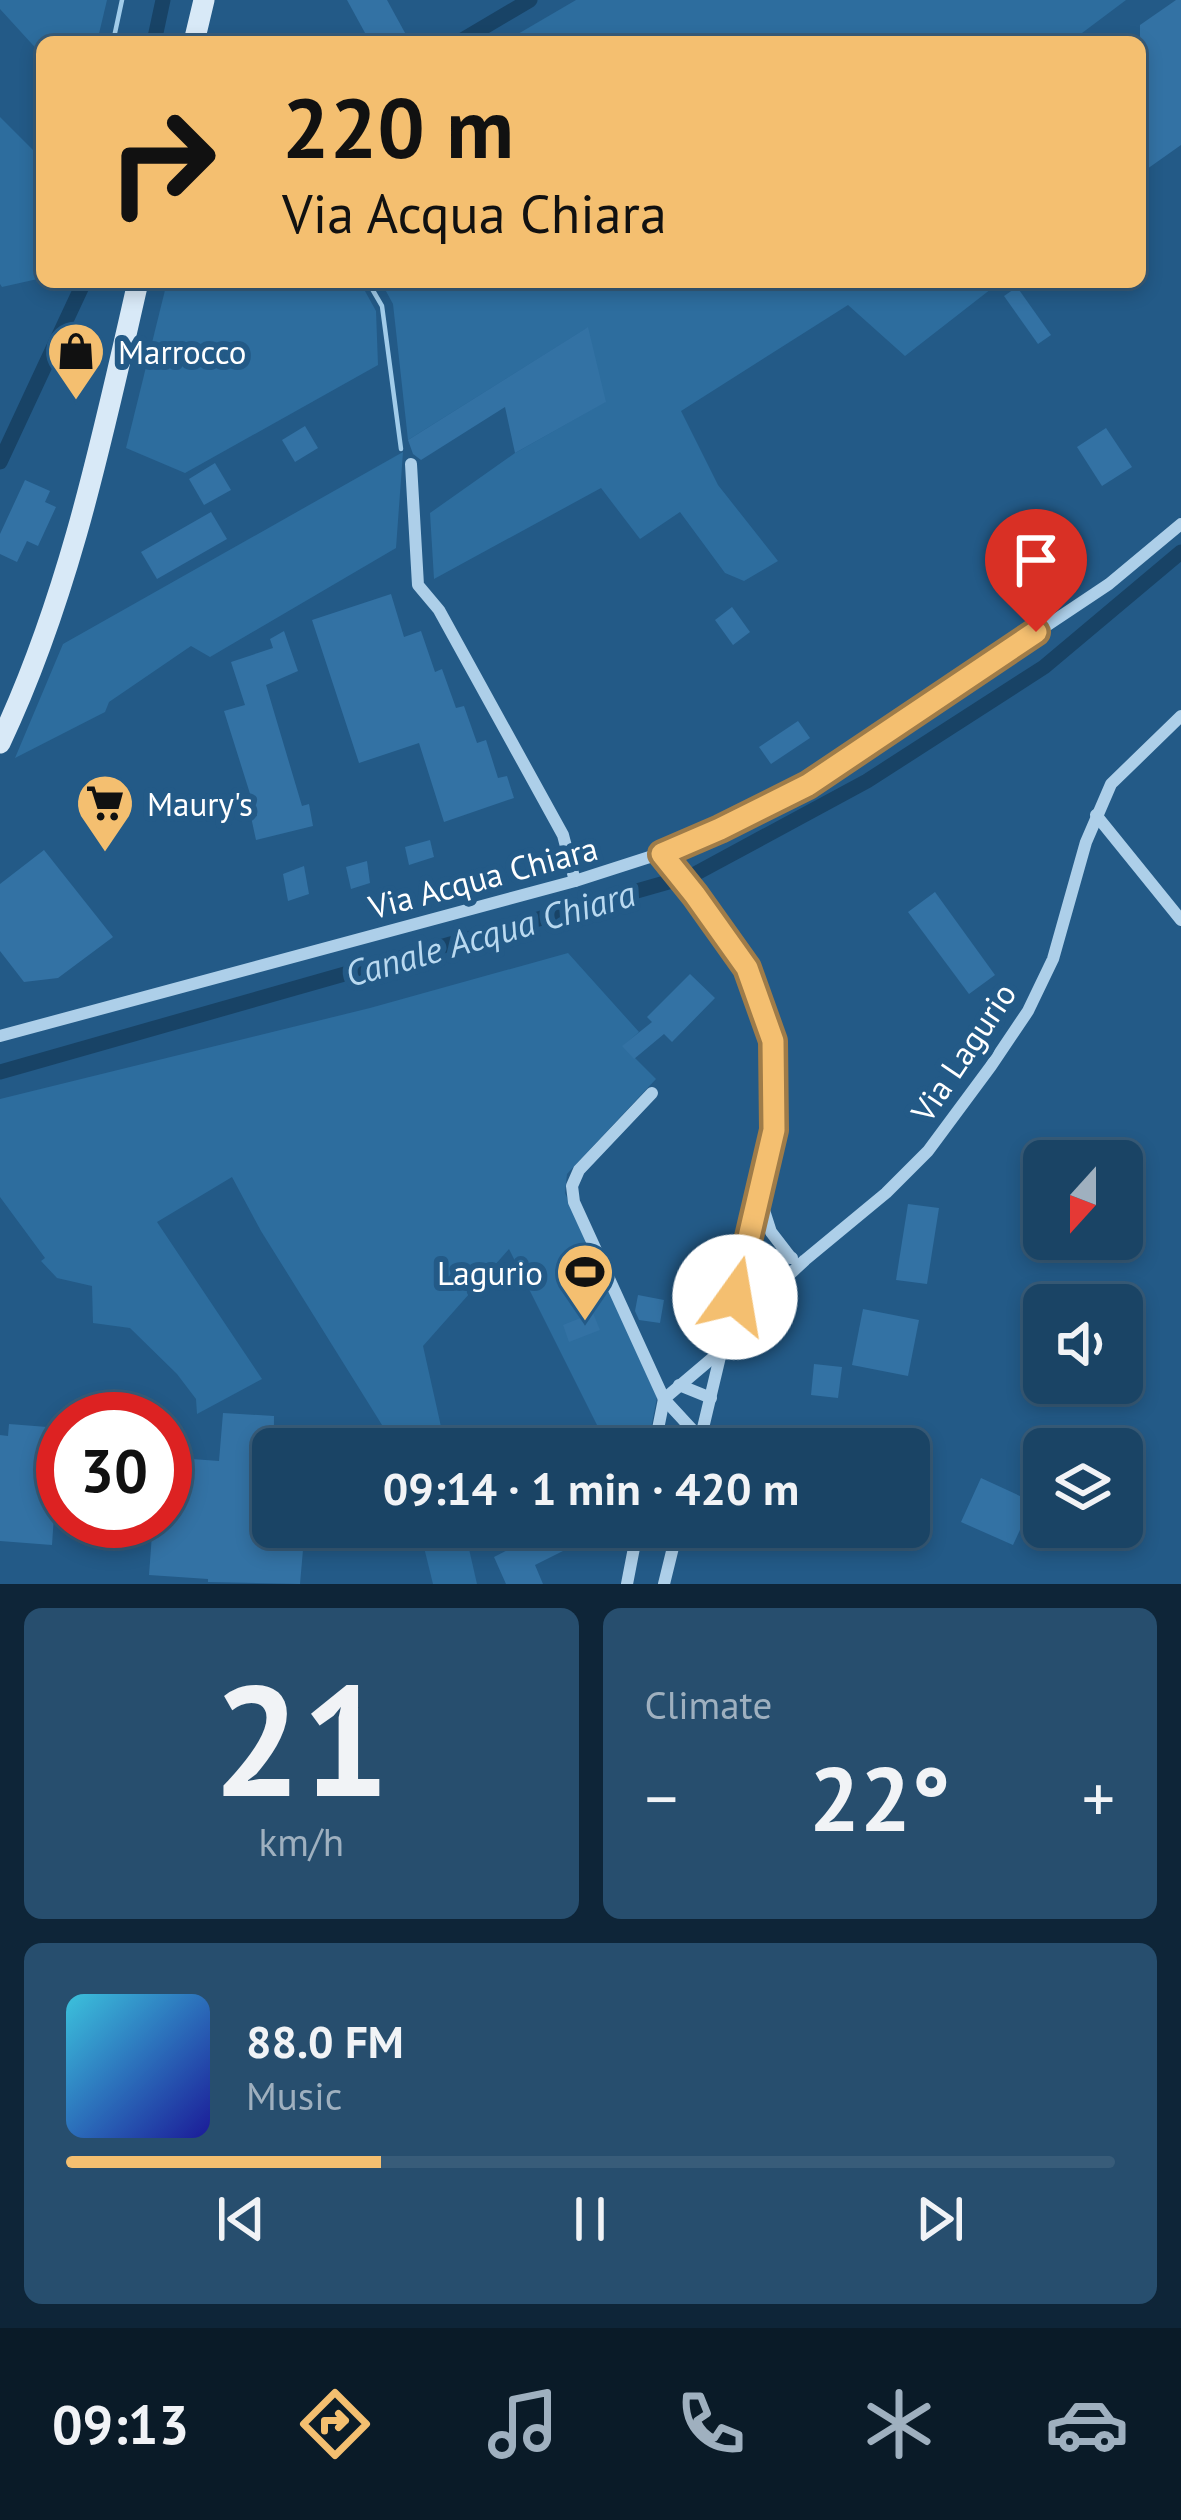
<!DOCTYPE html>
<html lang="en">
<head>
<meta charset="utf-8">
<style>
  body { margin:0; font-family:"PT Sans",sans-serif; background:#274e6e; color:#f1f3f6; height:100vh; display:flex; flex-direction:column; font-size:45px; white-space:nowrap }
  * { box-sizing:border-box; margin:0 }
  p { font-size:39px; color:#9fb0bf }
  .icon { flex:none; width:66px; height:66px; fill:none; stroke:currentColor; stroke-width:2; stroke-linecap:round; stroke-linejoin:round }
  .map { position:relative; height:1584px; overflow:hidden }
  .panel { display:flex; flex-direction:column; gap:24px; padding:24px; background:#0e2538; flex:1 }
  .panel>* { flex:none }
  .top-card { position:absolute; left:36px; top:36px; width:1110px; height:252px; border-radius:18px; box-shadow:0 6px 18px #0003,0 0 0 3px #385c79; background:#f4bf70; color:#111; overflow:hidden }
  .needle { width:78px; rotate:201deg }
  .buttons { position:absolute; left:1023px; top:1140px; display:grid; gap:24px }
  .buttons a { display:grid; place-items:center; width:120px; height:120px; border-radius:18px; background:#1a4465; box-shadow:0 6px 18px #0003,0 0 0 3px #385c79; font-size:60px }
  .speed { position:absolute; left:36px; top:1392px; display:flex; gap:24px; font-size:60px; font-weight:700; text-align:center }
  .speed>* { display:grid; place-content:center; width:156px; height:156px; border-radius:50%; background:#1a4465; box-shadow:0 6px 18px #0003,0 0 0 3px #385c79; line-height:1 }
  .speed .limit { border:18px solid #d22; background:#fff; color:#111 }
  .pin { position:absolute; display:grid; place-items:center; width:102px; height:102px; color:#fff; margin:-123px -51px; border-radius:50% 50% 50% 0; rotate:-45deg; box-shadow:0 0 12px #0007 }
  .pin .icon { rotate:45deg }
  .me { position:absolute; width:132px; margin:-66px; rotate:13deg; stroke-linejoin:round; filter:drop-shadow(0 0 9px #0008) }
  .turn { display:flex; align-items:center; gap:42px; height:252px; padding:0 48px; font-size:54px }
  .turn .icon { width:156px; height:156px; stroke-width:2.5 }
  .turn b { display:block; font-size:84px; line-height:102px }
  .big { font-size:90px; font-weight:700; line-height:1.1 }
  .panel .widget { flex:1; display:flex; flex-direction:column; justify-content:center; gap:18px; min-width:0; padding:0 42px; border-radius:18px; background:#274e6e }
  .panel .dial { align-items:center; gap:0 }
  .dial b { font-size:156px; line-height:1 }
  .song { display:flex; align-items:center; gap:36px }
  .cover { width:144px; height:144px; border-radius:18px; background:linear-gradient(135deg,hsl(190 70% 55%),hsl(240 70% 35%)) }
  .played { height:12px; border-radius:6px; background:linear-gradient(90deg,#f4bf70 30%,#385c79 30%) }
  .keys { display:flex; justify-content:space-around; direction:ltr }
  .heat { display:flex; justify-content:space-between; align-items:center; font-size:66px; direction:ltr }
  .panel .tiles { flex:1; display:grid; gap:24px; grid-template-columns:1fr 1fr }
  .widget:last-child { grid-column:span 2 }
  .trip { position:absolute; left:252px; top:1428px; width:678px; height:120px; border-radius:18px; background:#1a4465; box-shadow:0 6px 18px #0003,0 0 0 3px #385c79; font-weight:700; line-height:120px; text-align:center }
  .tab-bar { display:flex; height:192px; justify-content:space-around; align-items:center; background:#0a1b28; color:#9fb0bf }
  .tab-bar .icon { width:84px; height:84px }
  .tab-bar .on { color:#f4bf70 }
  .tab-bar b { font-size:54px; color:#f1f3f6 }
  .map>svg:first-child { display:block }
  .green { fill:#2d6d9e }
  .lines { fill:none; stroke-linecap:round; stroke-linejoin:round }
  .stream { stroke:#a1ccea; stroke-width:4.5 }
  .canal { stroke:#184366; stroke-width:15 }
  .building { fill:#3372a4 }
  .minor { stroke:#adcfe9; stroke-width:12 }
  .secondary { stroke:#d8e9f7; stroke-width:21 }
  .route-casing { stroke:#9f7c49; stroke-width:30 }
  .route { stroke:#f4bf70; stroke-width:21 }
  .labels { text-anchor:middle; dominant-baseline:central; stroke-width:12; stroke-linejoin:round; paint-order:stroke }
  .poi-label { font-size:33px; fill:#fff; stroke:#235a87; text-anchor:start }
  .street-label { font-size:33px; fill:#fff; stroke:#235a87 }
  .water-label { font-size:36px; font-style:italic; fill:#b9d9f0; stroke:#235a87 }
</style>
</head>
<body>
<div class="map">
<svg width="1181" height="1584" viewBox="0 0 1181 1584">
  <rect width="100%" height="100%" fill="#235a87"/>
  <g class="green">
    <path d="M 0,0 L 107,0 L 97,42 L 42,42 L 42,55 L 0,9 Z"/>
    <path d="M 576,0 L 1126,0 L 1070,42 L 504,42 Z"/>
    <path d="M 0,117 L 42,159 L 42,278 L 2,287 L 0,284 Z"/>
    <path d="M 167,282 L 360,282 L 376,311 L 378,365 L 185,473 L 126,448 Z"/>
    <path d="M 381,282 L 1000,282 L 905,356 L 848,305 L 681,411 L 718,485 L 778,561 L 744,581 L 725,573 L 680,512 L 640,539 L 601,488 L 434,579 L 430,513 L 515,453 L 605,402 L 587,328 L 408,440 L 393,304 Z"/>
    <path d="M 403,452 L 396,548 L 210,657 L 191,646 L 109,702 L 105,712 L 15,758 L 63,644 Z"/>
    <path d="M 568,953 L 639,1032 L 623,1046 L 656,1079 L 567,1174 L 565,1193 L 657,1397 L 647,1449 L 609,1449 L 509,1249 L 423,1346 L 446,1449 L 397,1449 L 261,1231 L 232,1177 L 157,1222 L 262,1379 L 197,1414 L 196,1399 L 177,1374 L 130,1328 L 93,1323 L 92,1286 L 57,1278 L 41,1261 L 45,1258 L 0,1197 L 0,1099 L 370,1008 Z"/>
    <path d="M 419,1527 L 464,1527 L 477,1584 L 433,1584 Z"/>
  </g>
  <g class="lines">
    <g class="stream">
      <path d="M 113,42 L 122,0"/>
      <path d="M 368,282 L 382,306 L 401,449"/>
    </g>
    <g class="canal">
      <path d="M 154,42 L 163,0"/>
      <path d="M 459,42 L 530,0"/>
      <path d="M 0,462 L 84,282"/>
      <path d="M 0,1072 L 693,875 L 867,781 L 1044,667 L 1181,552"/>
    </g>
  </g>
  <g class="building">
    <path d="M 347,0 L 387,0 L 410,42 L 370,42 Z"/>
    <path d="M 1176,0 L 1181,0 L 1181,145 L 1140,174 L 1140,25 Z"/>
    <path d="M 1017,287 L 1051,335 L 1038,344 L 1004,296 Z"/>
    <path d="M 588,327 L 606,402 L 515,453 L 505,407 L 421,460 L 413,454 L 408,440 Z"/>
    <path d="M 305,426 L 318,448 L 295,462 L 282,440 Z"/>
    <path d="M 1106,428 L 1132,467 L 1102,486 L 1077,447 Z"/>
    <path d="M 215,463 L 231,490 L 204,505 L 189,479 Z"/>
    <path d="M 25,480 L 50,491 L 45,502 L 56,507 L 38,546 L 27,541 L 17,562 L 0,554 L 0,534 Z"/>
    <path d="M 211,512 L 227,539 L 157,579 L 141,552 Z"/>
    <path d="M 391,594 L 404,637 L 421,631 L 435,672 L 442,669 L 456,708 L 464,706 L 477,743 L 486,740 L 498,778 L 507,776 L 514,798 L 444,822 L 419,743 L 359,763 L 312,620 Z"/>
    <path d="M 732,607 L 750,632 L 733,645 L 715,620 Z"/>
    <path d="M 284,631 L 298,671 L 266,685 L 302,806 L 309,804 L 313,826 L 256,840 L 251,817 L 257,816 L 224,711 L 245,705 L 231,662 L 273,648 L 270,639 Z"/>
    <path d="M 798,721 L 810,738 L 771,764 L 759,747 Z"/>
    <path d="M 430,840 L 434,857 L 409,865 L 405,847 Z"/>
    <path d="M 44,850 L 113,937 L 58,978 L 24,982 L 0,951 L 0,884 Z"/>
    <path d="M 367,861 L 370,883 L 351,889 L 346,867 Z"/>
    <path d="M 304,866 L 309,894 L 288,901 L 283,874 Z"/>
    <path d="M 935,892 L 995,975 L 969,994 L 908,912 Z"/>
    <path d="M 690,974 L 715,998 L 672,1042 L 664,1034 L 634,1059 L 622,1046 L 652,1022 L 647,1017 Z"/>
    <path d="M 908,1204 L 939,1208 L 927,1284 L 896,1280 Z"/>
    <path d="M 638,1295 L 664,1300 L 660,1323 L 639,1320 L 635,1311 Z"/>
    <path d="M 863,1309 L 919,1320 L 908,1376 L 852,1365 Z"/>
    <path d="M 593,1313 L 600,1330 L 569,1342 L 563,1325 Z"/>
    <path d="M 814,1364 L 842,1367 L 838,1398 L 811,1395 Z"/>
    <path d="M 223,1413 L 274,1416 L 273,1527 L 305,1527 L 300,1584 L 208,1582 L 208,1579 L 149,1575 L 153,1521 L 165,1521 L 165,1457 L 219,1461 Z"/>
    <path d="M 9,1424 L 60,1428 L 52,1545 L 0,1541 L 0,1435 L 8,1436 Z"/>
    <path d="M 981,1478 L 1033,1502 L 1013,1545 L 961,1522 Z"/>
    <path d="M 538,1527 L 588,1527 L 593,1536 L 535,1565 L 543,1584 L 506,1584 L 494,1557 L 541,1533 Z"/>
  </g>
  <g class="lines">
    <g class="minor">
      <path d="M 411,464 L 418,585 L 439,610 L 563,835 L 575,881"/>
      <path d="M 1096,815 L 1181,920"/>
      <path d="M 662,853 L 695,895 L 747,968 L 773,1041 L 774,1130 L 698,1449"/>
      <path d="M 0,1036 L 575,881 L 662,853 L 720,829 L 808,785 L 1109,584 L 1181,524"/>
      <path d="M 652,1093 L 579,1170 L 572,1186 L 574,1202 L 664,1399 L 700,1438"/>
      <path d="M 761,1201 L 771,1232 L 791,1258"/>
      <path d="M 747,1250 L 792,1258"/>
      <path d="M 743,1263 L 783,1280"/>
      <path d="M 728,1332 L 805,1260 L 886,1193 L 928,1151 L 991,1066 L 1028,1011 L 1053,959 L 1086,842 L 1111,784 L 1181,716"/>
      <path d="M 679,1385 L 711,1398"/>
      <path d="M 654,1449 L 664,1399 L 723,1349"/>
      <path d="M 627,1584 L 638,1527"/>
      <path d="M 664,1584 L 678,1527"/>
    </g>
    <g class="secondary">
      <path d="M 194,42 L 204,0"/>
      <path d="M 0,743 C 69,597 102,439 138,282"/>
    </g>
  </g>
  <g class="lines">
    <g class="route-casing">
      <path id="route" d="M 735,1297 L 774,1130 L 773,1041 L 747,968 L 695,895 L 662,854 L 720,829 L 808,785 L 1036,632"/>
    </g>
    <use href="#route" class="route"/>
  </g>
  <defs>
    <g id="shop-pin" transform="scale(3)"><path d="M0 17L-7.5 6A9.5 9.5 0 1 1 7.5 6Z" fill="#f4bf70" stroke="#235a87"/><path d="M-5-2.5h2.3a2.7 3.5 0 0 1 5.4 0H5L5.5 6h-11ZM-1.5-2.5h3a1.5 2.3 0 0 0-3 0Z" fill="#111"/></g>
    <g id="supermarket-pin" transform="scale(3)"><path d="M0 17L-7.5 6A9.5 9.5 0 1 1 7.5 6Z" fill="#f4bf70" stroke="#235a87"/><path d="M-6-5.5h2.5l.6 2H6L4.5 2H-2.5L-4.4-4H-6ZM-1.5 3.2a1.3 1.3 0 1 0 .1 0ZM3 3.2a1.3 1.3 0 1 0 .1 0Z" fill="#111"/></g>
    <g id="stadium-pin" transform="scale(3)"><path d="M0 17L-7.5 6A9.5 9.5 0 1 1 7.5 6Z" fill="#f4bf70" stroke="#235a87"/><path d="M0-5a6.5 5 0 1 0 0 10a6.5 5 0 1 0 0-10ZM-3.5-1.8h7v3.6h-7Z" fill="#111"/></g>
  </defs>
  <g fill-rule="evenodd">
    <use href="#shop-pin" x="76" y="351"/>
    <use href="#supermarket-pin" x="105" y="803"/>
    <use href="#stadium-pin" x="585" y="1272"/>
  </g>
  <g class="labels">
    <g class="poi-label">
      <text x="118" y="351">Marrocco</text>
      <text x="147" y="803">Maury's</text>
      <text x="543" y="1272" text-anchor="end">Lagurio</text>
    </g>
    <g class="street-label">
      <text transform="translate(483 877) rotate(-15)">Via Acqua Chiara</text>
      <text transform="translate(963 1052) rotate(-56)">Via Lagurio</text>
    </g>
    <g class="water-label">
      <text transform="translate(490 933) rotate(-16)">Canale Acqua Chiara</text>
    </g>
  </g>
</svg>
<div class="buttons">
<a><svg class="needle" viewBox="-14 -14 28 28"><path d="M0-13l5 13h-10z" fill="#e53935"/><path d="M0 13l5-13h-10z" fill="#9fb0bf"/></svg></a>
<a><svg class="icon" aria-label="sound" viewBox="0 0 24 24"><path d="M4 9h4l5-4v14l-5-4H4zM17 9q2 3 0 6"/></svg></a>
<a><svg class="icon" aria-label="layers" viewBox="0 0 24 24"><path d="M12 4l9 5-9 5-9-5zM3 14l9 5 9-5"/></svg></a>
</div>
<div class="speed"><div class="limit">30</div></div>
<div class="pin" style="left:1036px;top:632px;background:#d93025"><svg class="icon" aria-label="arrive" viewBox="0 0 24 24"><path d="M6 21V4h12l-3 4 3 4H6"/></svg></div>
<svg class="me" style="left:735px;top:1297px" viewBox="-20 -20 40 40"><circle r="19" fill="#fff"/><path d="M0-13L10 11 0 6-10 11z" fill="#f4bf70"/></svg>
<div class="trip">09:14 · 1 min · 420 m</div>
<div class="top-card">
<div class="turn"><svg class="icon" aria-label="right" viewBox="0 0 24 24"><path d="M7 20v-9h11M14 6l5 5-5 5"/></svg><div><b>220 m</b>Via Acqua Chiara</div></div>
</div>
</div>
<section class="panel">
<div class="tiles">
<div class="widget dial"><b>21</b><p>km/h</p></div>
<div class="widget"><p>Climate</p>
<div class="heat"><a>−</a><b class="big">22°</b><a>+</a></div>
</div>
<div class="widget">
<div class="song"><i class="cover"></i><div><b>88.0 FM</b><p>Music</p></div></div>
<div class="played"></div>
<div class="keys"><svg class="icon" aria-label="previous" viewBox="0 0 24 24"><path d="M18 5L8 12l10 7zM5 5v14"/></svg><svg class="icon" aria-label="pause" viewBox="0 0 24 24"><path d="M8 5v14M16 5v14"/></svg><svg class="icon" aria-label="next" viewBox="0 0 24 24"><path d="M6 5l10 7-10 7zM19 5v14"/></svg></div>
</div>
</div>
</section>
<nav class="tab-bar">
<b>09:13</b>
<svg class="icon on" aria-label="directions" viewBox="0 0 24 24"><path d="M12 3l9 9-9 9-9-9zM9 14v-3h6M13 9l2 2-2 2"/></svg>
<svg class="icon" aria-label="music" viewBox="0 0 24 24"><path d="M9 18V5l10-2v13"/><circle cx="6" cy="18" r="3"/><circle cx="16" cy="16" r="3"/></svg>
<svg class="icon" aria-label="phone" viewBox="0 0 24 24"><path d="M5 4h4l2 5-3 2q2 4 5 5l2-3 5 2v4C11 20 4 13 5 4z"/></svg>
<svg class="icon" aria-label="climate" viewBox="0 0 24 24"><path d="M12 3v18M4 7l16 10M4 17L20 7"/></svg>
<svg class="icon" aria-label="car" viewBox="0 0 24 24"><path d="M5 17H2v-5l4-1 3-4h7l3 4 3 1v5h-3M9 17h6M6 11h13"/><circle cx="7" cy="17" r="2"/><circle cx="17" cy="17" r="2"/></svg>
</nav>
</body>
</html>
